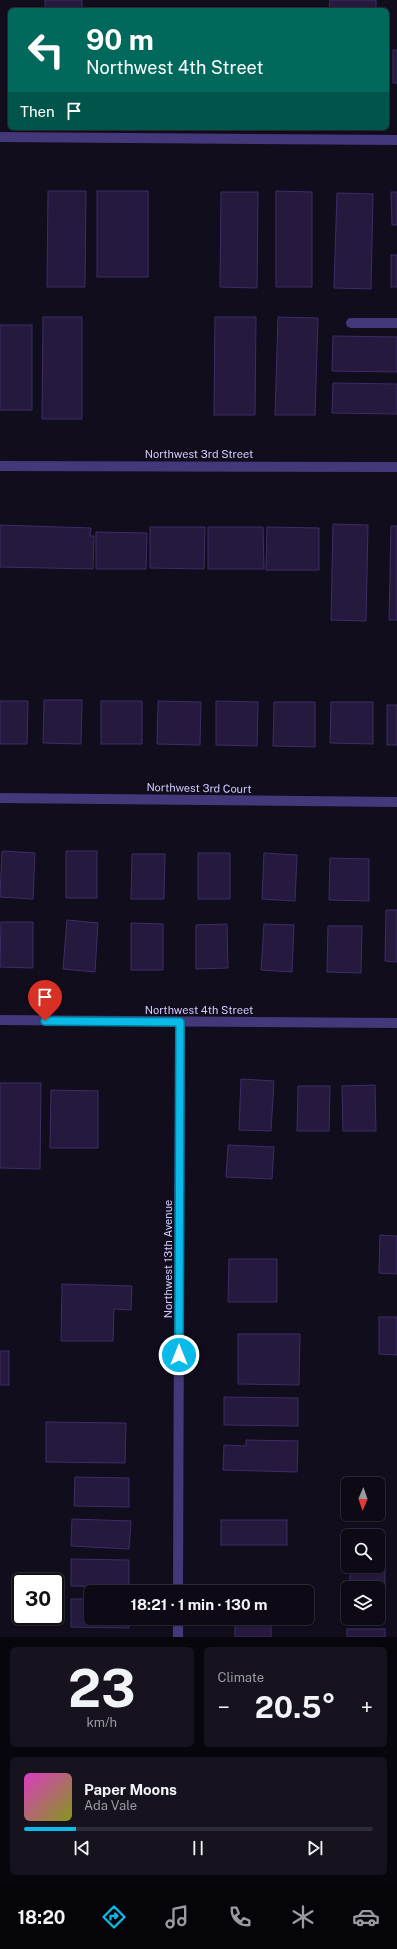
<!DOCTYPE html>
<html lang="en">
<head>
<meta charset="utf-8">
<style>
  body { margin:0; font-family:"Public Sans",sans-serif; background:#16131f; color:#f1f3f6; height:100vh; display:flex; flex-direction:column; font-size:15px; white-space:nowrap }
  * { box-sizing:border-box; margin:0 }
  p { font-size:13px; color:#9a9aa1 }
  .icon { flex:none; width:22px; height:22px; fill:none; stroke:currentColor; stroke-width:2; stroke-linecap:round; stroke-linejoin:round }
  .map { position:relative; height:1637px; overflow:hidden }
  .details { display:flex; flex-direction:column; gap:10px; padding:10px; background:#07060c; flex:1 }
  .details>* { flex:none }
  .banner { position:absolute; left:8px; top:8px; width:381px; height:122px; border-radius:6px; box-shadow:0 1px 3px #0004,0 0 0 1px #2d2b35; background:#00695c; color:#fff; overflow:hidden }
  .needle { width:26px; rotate:182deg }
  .controls { position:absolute; left:341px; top:1477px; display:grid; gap:8px }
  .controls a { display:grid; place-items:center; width:44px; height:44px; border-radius:6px; background:#0d0a16; box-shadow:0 1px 3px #0004,0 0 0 1px #2d2b35; font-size:20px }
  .speed { position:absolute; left:12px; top:1573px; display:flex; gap:8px; font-size:20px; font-weight:700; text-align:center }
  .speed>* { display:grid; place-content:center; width:52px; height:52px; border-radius:50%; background:#0d0a16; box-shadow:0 1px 3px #0004,0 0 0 1px #2d2b35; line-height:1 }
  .speed .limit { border:2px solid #111; border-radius:6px; background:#fff; color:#111 }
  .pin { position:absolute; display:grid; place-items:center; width:34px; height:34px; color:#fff; margin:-41px -17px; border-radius:50% 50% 50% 0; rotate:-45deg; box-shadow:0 0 4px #0007 }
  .pin .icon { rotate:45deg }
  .me { position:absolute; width:44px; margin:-22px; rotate:0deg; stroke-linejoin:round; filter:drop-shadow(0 0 3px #0008) }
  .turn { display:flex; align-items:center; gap:14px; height:84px; padding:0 12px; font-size:18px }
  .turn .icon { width:52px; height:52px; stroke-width:2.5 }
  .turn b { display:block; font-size:28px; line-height:34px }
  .then { display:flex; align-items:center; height:38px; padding:0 12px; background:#0003; gap:8px; font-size:15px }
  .big { font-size:30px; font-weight:700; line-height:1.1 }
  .details .widget { flex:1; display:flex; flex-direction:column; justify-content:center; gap:6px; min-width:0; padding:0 14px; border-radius:6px; background:#16131f }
  .details .dial { align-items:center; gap:0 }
  .dial b { font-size:52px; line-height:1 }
  .song { display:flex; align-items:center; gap:12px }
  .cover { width:48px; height:48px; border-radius:6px; background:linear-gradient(135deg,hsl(310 70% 55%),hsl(70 70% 35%)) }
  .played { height:4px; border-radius:2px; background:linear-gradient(90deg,#0abbea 15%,#2d2b35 15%) }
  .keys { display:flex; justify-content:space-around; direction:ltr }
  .heat { display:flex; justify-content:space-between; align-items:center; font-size:22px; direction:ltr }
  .details .tiles { flex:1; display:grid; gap:10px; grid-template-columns:1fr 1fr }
  .widget:last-child { grid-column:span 2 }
  .trip { position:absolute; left:84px; top:1585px; width:230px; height:40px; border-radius:6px; background:#0d0a16; box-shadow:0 1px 3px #0004,0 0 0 1px #2d2b35; font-weight:700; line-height:40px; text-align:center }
  .menu { display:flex; height:64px; justify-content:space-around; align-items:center; background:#050409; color:#9a9aa1 }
  .menu .icon { width:28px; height:28px }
  .menu .selected { color:#0abbea }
  .menu b { font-size:18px; color:#f1f3f6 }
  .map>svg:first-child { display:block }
  .building { fill:#25193d; stroke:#3f2c68 }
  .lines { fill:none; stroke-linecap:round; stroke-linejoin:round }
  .service { stroke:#43397a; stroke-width:10 }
  .minor { stroke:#43397a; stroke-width:10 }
  .tertiary { stroke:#43397a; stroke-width:10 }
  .route-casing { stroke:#067a98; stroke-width:10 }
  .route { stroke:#0abbea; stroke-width:7 }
  .labels { text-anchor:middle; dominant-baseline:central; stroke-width:4; stroke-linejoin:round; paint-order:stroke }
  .street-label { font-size:11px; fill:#d6cbfd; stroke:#110d1d }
</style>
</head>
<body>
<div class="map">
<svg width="397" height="1637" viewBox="0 0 397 1637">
  <rect width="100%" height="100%" fill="#110d1d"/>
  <g class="building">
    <rect x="45" y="0" width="37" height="10"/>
    <path d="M 330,0 L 376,0 L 376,10 L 329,10 Z"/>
    <rect x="393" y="50" width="4" height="33"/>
    <path d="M 48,191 L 86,191 L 85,287 L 47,287 Z"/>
    <rect x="97" y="191" width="51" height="86"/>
    <path d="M 276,191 L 312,192 L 312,287 L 276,287 Z"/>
    <path d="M 221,192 L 258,192 L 257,288 L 220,287 Z"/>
    <path d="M 391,192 L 397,192 L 397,225 L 392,225 Z"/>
    <path d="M 337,193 L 373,194 L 371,289 L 334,288 Z"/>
    <rect x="391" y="255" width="6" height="32"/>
    <path d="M 43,317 L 82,317 L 82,419 L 42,419 Z"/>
    <path d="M 215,317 L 256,317 L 255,415 L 214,415 Z"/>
    <path d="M 278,317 L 318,318 L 315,415 L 275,415 Z"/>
    <rect x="0" y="325" width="32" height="85"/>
    <path d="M 333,336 L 397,337 L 397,372 L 332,371 Z"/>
    <path d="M 333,383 L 397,384 L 397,414 L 332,413 Z"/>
    <path d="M 333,524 L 368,525 L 366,621 L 331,620 Z"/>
    <path d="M 0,525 L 91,528 L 90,536 L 94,536 L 93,569 L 0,567 Z"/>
    <path d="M 391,526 L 397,526 L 397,620 L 389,620 Z"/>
    <path d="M 150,527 L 205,527 L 204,569 L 150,568 Z"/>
    <path d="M 208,527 L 263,527 L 264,569 L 208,569 Z"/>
    <path d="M 267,527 L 319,528 L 319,570 L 266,570 Z"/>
    <path d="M 96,532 L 147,533 L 146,569 L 96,569 Z"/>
    <path d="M 44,700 L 82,700 L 81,744 L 43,743 Z"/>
    <path d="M 0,701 L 28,701 L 27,744 L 0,744 Z"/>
    <rect x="101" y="701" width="41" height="43"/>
    <path d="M 158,701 L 201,702 L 200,745 L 157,744 Z"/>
    <path d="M 216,701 L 258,702 L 257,746 L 216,745 Z"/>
    <path d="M 274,702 L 315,702 L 315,747 L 273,746 Z"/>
    <path d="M 331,702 L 373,702 L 373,744 L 330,743 Z"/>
    <rect x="387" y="705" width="10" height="40"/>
    <path d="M 2,851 L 35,853 L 33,899 L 0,897 Z"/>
    <rect x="66" y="851" width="31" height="47"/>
    <rect x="198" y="853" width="32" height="46"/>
    <path d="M 264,853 L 297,855 L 295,901 L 262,899 Z"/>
    <path d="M 132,854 L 165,854 L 164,899 L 131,899 Z"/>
    <path d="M 330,858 L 369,859 L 369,901 L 329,900 Z"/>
    <path d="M 386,910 L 397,910 L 397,962 L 385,961 Z"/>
    <path d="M 67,920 L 98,923 L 95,972 L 63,969 Z"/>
    <path d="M 1,922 L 33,922 L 33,968 L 0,967 Z"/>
    <path d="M 131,923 L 163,924 L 163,970 L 131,970 Z"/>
    <path d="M 227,924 L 228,968 L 196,969 L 196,925 Z"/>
    <path d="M 264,924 L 294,925 L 292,972 L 261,970 Z"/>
    <path d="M 328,926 L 362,926 L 361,973 L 327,972 Z"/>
    <path d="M 241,1079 L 274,1081 L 271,1131 L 239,1130 Z"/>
    <path d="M 0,1083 L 41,1083 L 40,1169 L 0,1168 Z"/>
    <path d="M 375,1085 L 376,1131 L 343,1131 L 342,1086 Z"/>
    <path d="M 298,1086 L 330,1086 L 329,1131 L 297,1131 Z"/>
    <path d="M 51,1090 L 98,1091 L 98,1148 L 50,1148 Z"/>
    <path d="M 228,1145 L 274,1147 L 272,1179 L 226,1177 Z"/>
    <path d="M 380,1235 L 397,1236 L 397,1274 L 379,1273 Z"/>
    <path d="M 229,1259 L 277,1259 L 277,1302 L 228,1302 Z"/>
    <path d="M 62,1284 L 132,1286 L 131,1310 L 114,1309 L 113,1341 L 61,1341 Z"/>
    <path d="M 379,1317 L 397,1317 L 397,1355 L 379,1354 Z"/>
    <path d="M 238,1334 L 300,1334 L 299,1385 L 238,1384 Z"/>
    <rect x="0" y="1351" width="9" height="34"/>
    <path d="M 224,1397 L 298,1398 L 298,1426 L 224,1425 Z"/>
    <path d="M 46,1422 L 126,1423 L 125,1463 L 46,1462 Z"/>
    <path d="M 246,1440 L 298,1441 L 297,1472 L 223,1470 L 224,1445 L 246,1446 Z"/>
    <path d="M 75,1477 L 129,1478 L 129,1507 L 74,1506 Z"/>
    <path d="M 72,1519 L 131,1521 L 129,1549 L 71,1546 Z"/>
    <rect x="221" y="1520" width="66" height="25"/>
    <path d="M 71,1559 L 129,1560 L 129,1587 L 71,1586 Z"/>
    <path d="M 350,1569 L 385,1569 L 385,1607 L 378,1607 L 378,1588 L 350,1588 Z"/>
    <path d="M 71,1599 L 91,1599 L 91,1618 L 129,1618 L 129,1628 L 71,1627 Z"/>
    <rect x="235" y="1618" width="36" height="19"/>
    <rect x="347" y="1629" width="38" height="8"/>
  </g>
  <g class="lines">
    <path class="service" d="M 351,323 L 397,323"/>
    <g class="minor">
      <path d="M 0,137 L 397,140"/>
      <path d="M 0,466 L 397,467"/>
      <path d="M 0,798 L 397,802"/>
      <path d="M 178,1592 L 180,1022"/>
      <path d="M 178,1637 L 178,1618"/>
    </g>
    <path class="tertiary" d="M 0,1020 L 397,1023"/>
  </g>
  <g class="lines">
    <g class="route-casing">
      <path id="route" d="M 45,1021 L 180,1022 L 179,1355"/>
    </g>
    <use href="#route" class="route"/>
  </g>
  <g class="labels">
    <g class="street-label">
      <text x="199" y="454">Northwest 3rd Street</text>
      <text transform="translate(199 788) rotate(1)">Northwest 3rd Court</text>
      <text x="199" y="1010">Northwest 4th Street</text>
      <text transform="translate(168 1259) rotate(-90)">Northwest 13th Avenue</text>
    </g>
  </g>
</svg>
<div class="controls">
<a><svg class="needle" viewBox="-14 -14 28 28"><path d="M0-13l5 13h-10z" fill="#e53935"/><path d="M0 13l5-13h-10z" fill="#9a9aa1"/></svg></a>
<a><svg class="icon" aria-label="search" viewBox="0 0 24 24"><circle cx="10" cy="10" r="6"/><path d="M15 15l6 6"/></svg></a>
<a><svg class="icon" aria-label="layers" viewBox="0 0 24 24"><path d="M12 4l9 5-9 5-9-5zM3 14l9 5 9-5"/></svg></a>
</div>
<div class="speed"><div class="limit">30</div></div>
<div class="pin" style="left:45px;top:1021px;background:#d93025"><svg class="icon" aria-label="arrive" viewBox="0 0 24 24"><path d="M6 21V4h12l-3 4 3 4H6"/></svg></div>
<svg class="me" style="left:179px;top:1355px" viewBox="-20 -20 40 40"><circle r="17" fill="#0abbea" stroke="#fff" stroke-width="3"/><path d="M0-11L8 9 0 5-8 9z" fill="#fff"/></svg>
<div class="trip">18:21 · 1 min · 130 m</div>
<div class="banner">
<div class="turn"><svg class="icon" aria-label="left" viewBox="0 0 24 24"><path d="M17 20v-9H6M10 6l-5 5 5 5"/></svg><div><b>90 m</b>Northwest 4th Street</div></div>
<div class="then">Then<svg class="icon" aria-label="arrive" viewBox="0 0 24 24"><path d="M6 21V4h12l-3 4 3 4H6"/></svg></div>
</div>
</div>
<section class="details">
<div class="tiles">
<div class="widget dial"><b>23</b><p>km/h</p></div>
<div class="widget"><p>Climate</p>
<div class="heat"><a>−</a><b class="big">20.5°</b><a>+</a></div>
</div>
<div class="widget">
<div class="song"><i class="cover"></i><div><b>Paper Moons</b><p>Ada Vale</p></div></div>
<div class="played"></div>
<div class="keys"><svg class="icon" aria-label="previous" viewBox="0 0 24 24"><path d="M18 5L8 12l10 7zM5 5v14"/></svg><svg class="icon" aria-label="pause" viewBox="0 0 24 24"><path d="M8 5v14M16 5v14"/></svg><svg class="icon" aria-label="next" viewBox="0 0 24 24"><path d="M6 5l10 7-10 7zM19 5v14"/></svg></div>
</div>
</div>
</section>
<nav class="menu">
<b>18:20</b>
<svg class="icon selected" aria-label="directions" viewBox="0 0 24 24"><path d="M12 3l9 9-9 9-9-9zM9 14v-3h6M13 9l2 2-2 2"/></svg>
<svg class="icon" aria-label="music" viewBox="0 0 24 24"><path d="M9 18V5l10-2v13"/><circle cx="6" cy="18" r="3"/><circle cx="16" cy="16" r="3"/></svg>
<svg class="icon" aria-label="phone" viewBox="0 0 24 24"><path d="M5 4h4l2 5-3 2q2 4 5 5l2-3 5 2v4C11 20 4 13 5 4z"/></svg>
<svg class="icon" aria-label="climate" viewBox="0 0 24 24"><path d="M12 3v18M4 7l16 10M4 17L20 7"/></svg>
<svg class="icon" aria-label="car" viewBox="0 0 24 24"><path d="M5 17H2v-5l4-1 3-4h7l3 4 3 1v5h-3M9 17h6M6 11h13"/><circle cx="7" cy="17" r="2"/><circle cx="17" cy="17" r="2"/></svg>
</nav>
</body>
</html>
